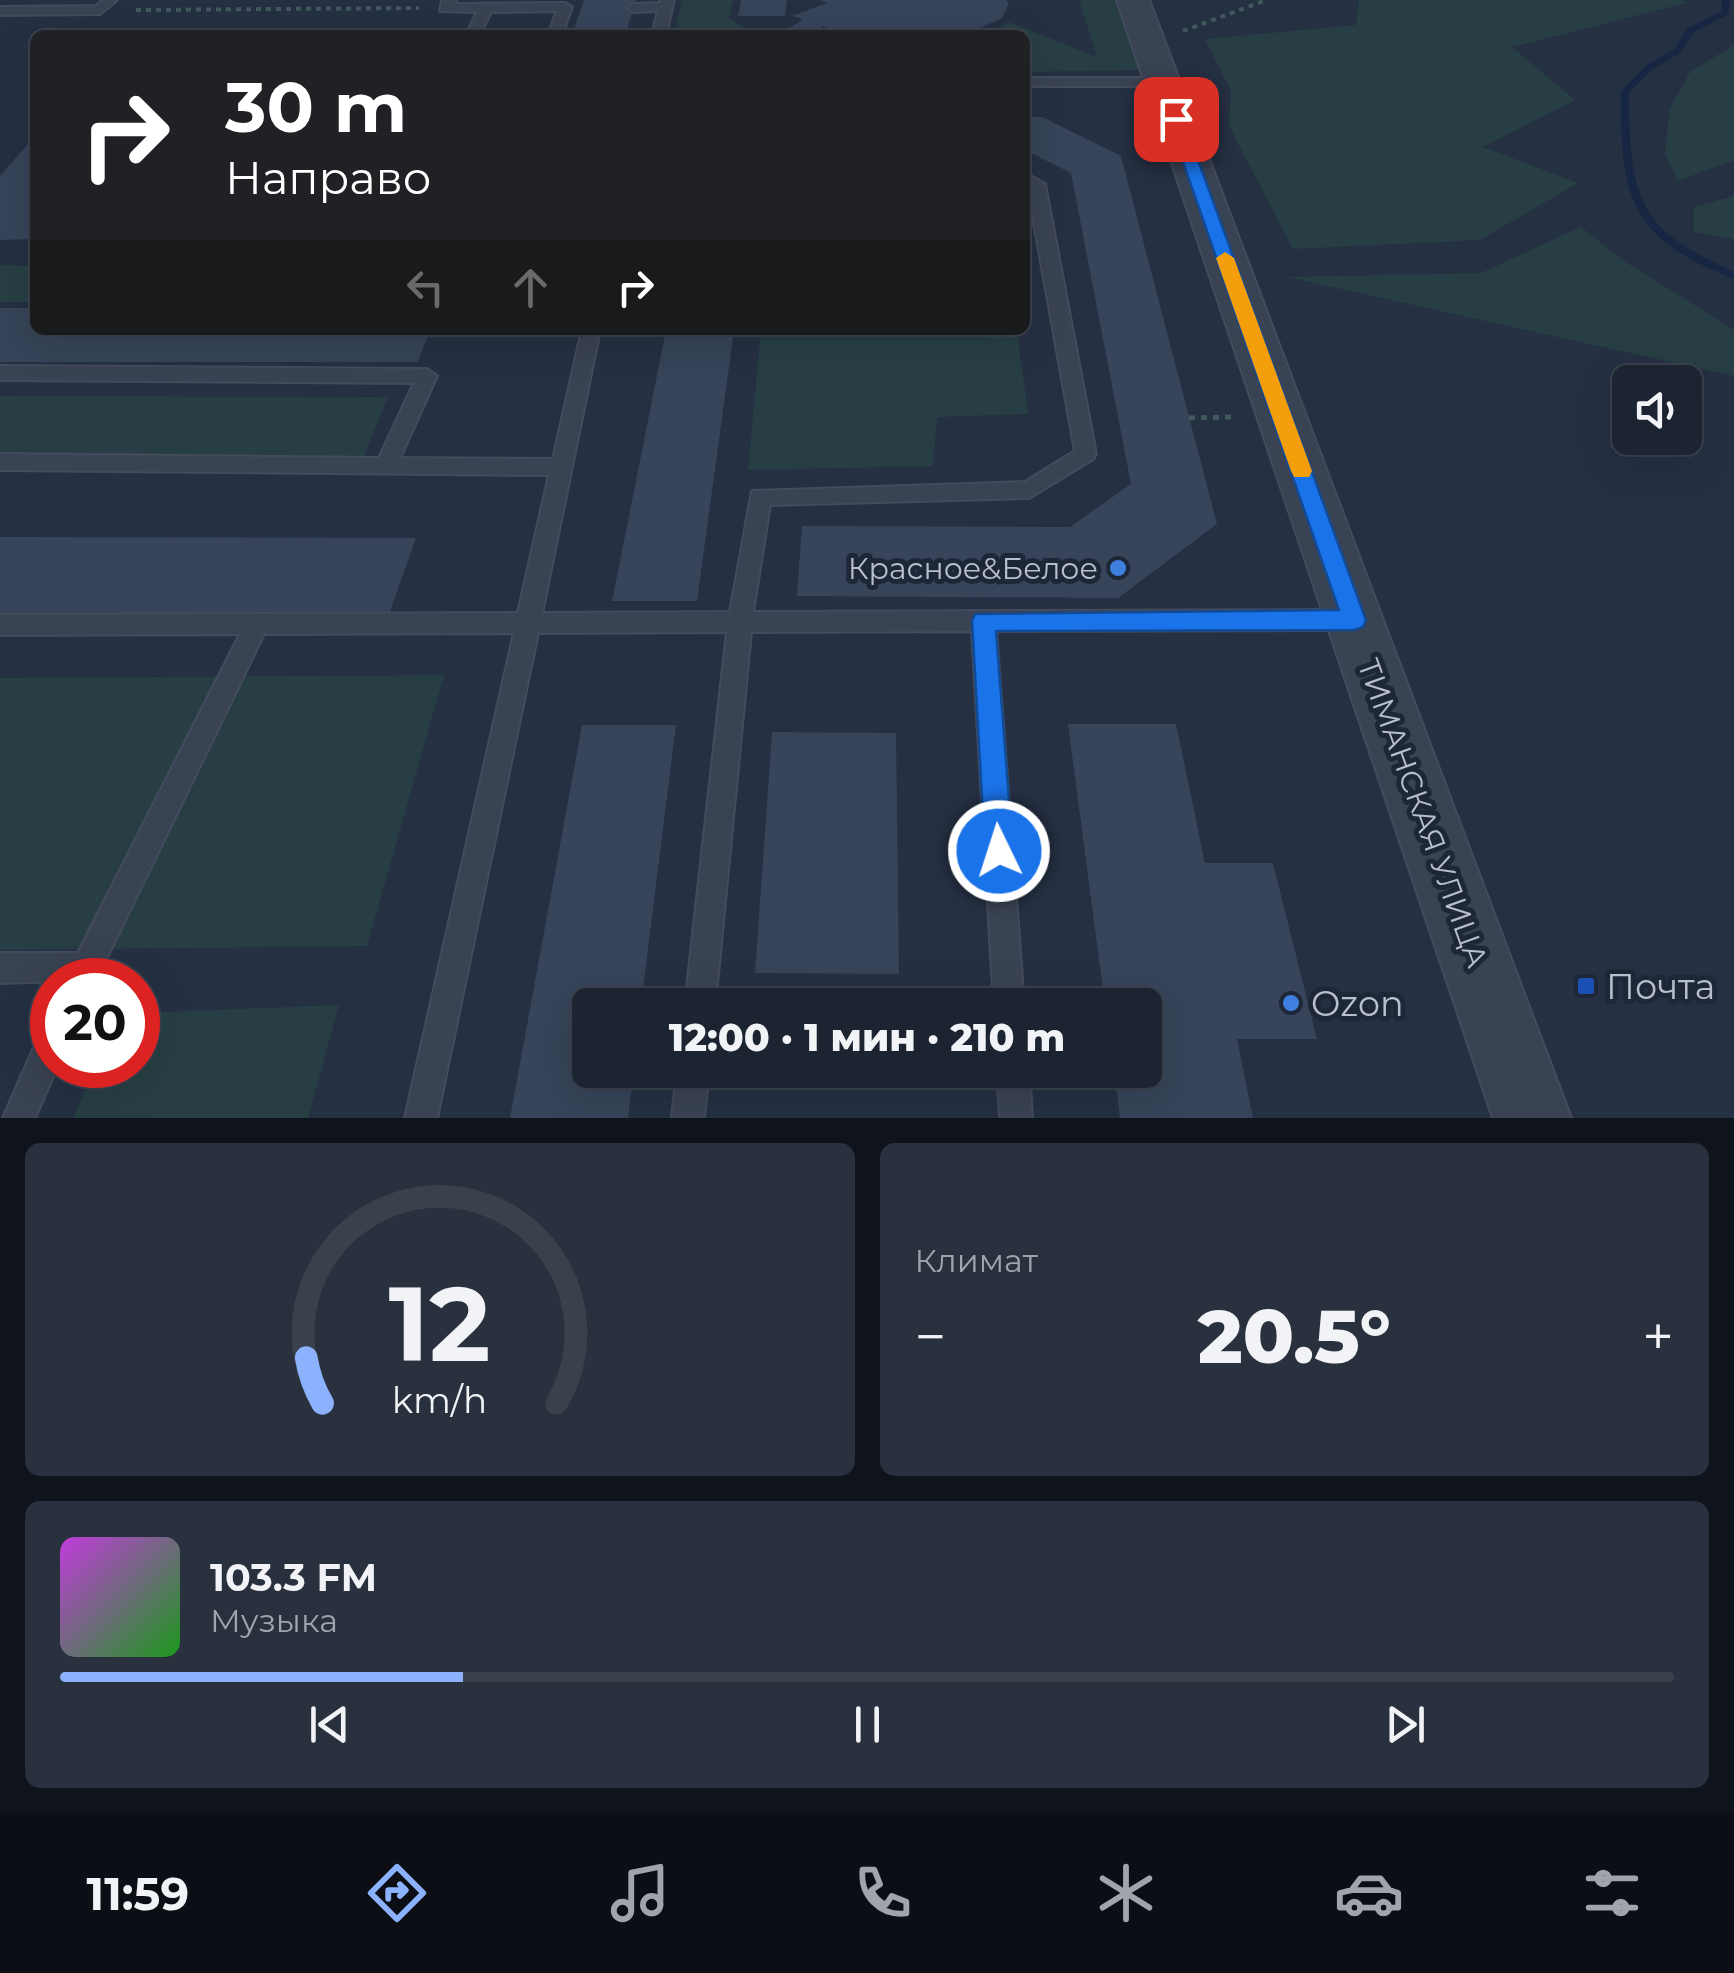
<!DOCTYPE html>
<html lang="ru">
<head>
<meta charset="utf-8">
<style>
  body { margin:0; font-family:Montserrat,sans-serif; background:#29303e; color:#f1f3f6; height:100vh; display:flex; flex-direction:column; font-size:38px; white-space:nowrap }
  * { box-sizing:border-box; margin:0 }
  p { font-size:32px; color:#a0a4ac }
  .icon { flex:none; width:55px; height:55px; fill:none; stroke:currentColor; stroke-width:2; stroke-linecap:round; stroke-linejoin:round }
  .map { position:relative; height:1118px; overflow:hidden }
  .details { display:flex; flex-direction:column; gap:25px; padding:25px; background:#0f141c; flex:1 }
  .details>* { flex:none }
  .guide { position:absolute; left:30px; top:30px; width:1000px; height:305px; border-radius:15px; box-shadow:0 10px 40px #0002,0 0 0 2px #3a414d; background:#202124; color:#fff; overflow:hidden }
  .tools { position:absolute; left:1612px; top:365px; display:grid; gap:20px }
  .tools a { display:grid; place-items:center; width:90px; height:90px; border-radius:15px; background:#1c2432; box-shadow:0 10px 40px #0002,0 0 0 2px #3a414d; font-size:50px }
  .speed { position:absolute; left:30px; top:958px; display:flex; gap:20px; font-size:50px; font-weight:700; text-align:center }
  .speed>* { display:grid; place-content:center; width:130px; height:130px; border-radius:50%; background:#1c2432; box-shadow:0 10px 40px #0002,0 0 0 2px #3a414d; line-height:1 }
  .speed .limit { border:15px solid #d22; background:#fff; color:#111 }
  .pin { position:absolute; display:grid; place-items:center; width:85px; height:85px; color:#fff; margin:-42px; border-radius:20px; box-shadow:0 5px 15px #0006 }
  .me { position:absolute; width:110px; margin:-55px; rotate:356deg; stroke-linejoin:round; filter:drop-shadow(0 0 8px #0008) }
  .turn { display:flex; align-items:center; gap:35px; height:210px; padding:0 30px; font-size:45px }
  .turn .icon { width:130px; height:130px; stroke-width:2.5 }
  .turn b { display:block; font-size:70px; line-height:85px }
  .lanes { display:flex; align-items:center; height:95px; padding:0 30px; background:#0003; justify-content:center; gap:50px; direction:ltr }
  .lanes .off { opacity:.35 }
  .big { font-size:75px; font-weight:800; line-height:1.1 }
  .details .card { flex:1; display:flex; flex-direction:column; justify-content:center; gap:15px; min-width:0; padding:0 35px; border-radius:15px; background:#29303e }
  .details .dial { align-items:center; gap:0 }
  .dial svg { height:260px; overflow:visible; fill:none; stroke:#3a414d; stroke-width:7; stroke-linecap:round; text-anchor:middle }
  .dial text { fill:#f1f3f6; stroke:none }
  .song { display:flex; align-items:center; gap:30px }
  .cover { width:120px; height:120px; border-radius:15px; background:linear-gradient(135deg,hsl(290 70% 55%),hsl(120 70% 35%)) }
  .played { height:10px; border-radius:5px; background:linear-gradient(90deg,#8cb1fd 25%,#3a414d 25%) }
  .keys { display:flex; justify-content:space-around; direction:ltr }
  .heat { display:flex; justify-content:space-between; align-items:center; font-size:55px; direction:ltr }
  .details .tiles { flex:1; display:grid; gap:25px; grid-template-columns:1fr 1fr }
  .card:last-child { grid-column:span 2 }
  .trip { position:absolute; left:572px; top:988px; width:590px; height:100px; border-radius:15px; background:#1c2432; box-shadow:0 10px 40px #0002,0 0 0 2px #3a414d; font-weight:800; line-height:100px; text-align:center }
  .tab-bar { display:flex; height:160px; justify-content:space-around; align-items:center; background:#0b0e14; color:#a0a4ac }
  .tab-bar .icon { width:70px; height:70px }
  .tab-bar .on { color:#8cb1fd }
  .tab-bar b { font-size:45px; color:#f1f3f6 }
  .map>svg:first-child { display:block }
  .green { fill:#273f44 }
  .lines { fill:none; stroke-linecap:round; stroke-linejoin:round }
  .stream { fill:#172642; fill-rule:evenodd }
  .building { fill:#374459 }
  .service-casing { stroke:#434b5c; stroke-width:4 }
  .tertiary-casing { stroke:#434b5c; stroke-width:4 }
  .path-far1 { stroke:#41585c; stroke-width:4; stroke-dasharray:5 5; stroke-linecap:butt }
  .path { stroke:#41585c; stroke-width:5; stroke-dasharray:6 6; stroke-linecap:butt }
  .service { fill:#3a4353; fill-rule:evenodd }
  .tertiary { fill:#3a4353; fill-rule:evenodd }
  .route { fill:#1a73e8; stroke:#114b97; stroke-width:2.5 }
  .slow { fill:#f59e0b }
  .shop-dot { fill:#3f7fe0; stroke:#1e2738; stroke-width:4 }
  .transit-dot { fill:#1a4fb4; stroke:#1e2738; stroke-width:4 }
  .labels { text-anchor:middle; dominant-baseline:central; stroke-width:10; stroke-linejoin:round; paint-order:stroke }
  .poi-label { font-size:30px; fill:#b7becd; stroke:#1e2738; text-anchor:end }
  .street-label { font-size:30px; fill:#b7becd; stroke:#1e2738 }
  .near-poi-label { font-size:35px; fill:#b7becd; stroke:#1e2738; text-anchor:start }
</style>
</head>
<body>
<div class="map">
<svg width="1734" height="1118" viewBox="0 0 1734 1118">
  <rect width="100%" height="100%" fill="#253043"/>
  <g class="green">
    <path d="M 682,0 L 733,0 L 729,18 L 756,35 L 674,35 Z"/>
    <path d="M 1079,0 L 1120,0 L 1141,70 L 1025,72 L 1025,35 L 985,35 L 1009,22 L 1097,57 Z"/>
    <path d="M 1359,0 L 1683,0 L 1686,3 L 1512,47 L 1575,100 L 1483,147 L 1578,183 L 1480,240 L 1293,249 L 1229,126 L 1231,91 L 1205,39 L 1356,25 Z"/>
    <path d="M 1734,45 L 1734,160 L 1678,181 L 1665,153 L 1670,108 L 1690,72 Z"/>
    <path d="M 1734,196 L 1734,239 L 1694,232 L 1694,207 Z"/>
    <path d="M 1581,227 L 1624,261 L 1734,330 L 1734,376 L 1287,277 L 1481,273 Z"/>
    <path d="M 0,265 L 35,266 L 35,302 L 0,302 Z"/>
    <path d="M 761,330 L 1017,330 L 1028,414 L 937,417 L 933,466 L 748,470 Z"/>
    <path d="M 0,396 L 388,397 L 362,461 L 0,460 Z"/>
    <path d="M 444,675 L 367,946 L 0,950 L 0,678 Z"/>
    <path d="M 339,1005 L 308,1118 L 73,1118 L 96,1065 L 138,1065 L 138,1013 Z"/>
  </g>
  <g class="lines">
    <path class="stream" d="M 1722,0 L 1730,0 L 1729,14 L 1694,32 L 1680,53 L 1653,69 L 1629,92 C 1630,143 1627,203 1672,237 C 1690,252 1713,261 1734,272 L 1734,279 C 1628,238 1621,197 1621,91 L 1647,65 L 1674,49 L 1688,28 L 1722,11 Z"/>
  </g>
  <g class="building">
    <path d="M 584,0 L 636,0 L 625,35 L 572,35 Z"/>
    <path d="M 741,0 L 787,0 L 785,16 L 738,16 Z"/>
    <path d="M 820,0 L 1006,0 L 1009,3 L 1002,18 L 965,35 L 841,35 L 823,26 L 811,35 L 779,35 L 803,19 L 792,16 L 827,3 Z"/>
    <path d="M 1025,117 L 1042,117 L 1121,156 L 1217,524 L 1118,598 L 797,596 L 802,526 L 1070,527 L 1131,484 L 1071,173 L 1025,150 Z"/>
    <path d="M 35,136 L 35,239 L 0,240 L 0,176 Z"/>
    <path d="M 0,308 L 35,308 L 35,330 L 430,330 L 418,362 L 0,362 Z"/>
    <path d="M 666,330 L 734,330 L 697,601 L 612,601 Z"/>
    <path d="M 0,537 L 416,538 L 389,614 L 0,613 Z"/>
    <path d="M 1068,724 L 1176,724 L 1205,863 L 1273,863 L 1317,1039 L 1237,1039 L 1253,1118 L 1120,1118 L 1114,1070 L 1145,1070 L 1145,1005 L 1105,1005 Z"/>
    <path d="M 582,725 L 676,725 L 641,1005 L 590,1005 L 590,1070 L 634,1070 L 628,1118 L 510,1118 Z"/>
    <path d="M 772,732 L 896,733 L 899,974 L 755,973 Z"/>
  </g>
  <g class="lines">
    <g class="service-casing">
      <g id="service">
        <path d="M 103,0 L 117,0 L 100,14 L 0,15 L 0,7 L 96,6 Z"/>
        <path d="M 442,0 L 456,0 L 454,4 L 565,3 L 572,7 L 562,35 L 548,35 L 557,11 L 491,12 L 480,35 L 466,35 L 477,12 L 440,11 Z"/>
        <path d="M 660,0 L 674,0 L 666,35 L 652,35 L 658,11 L 634,12 L 627,8 L 634,4 L 660,3 Z"/>
        <path d="M 1025,78 L 1162,78 L 1169,82 L 1162,86 L 1025,86 Z"/>
        <path d="M 1025,173 L 1045,184 L 1096,454 L 1093,459 L 1029,498 L 770,505 L 753,612 L 1354,610 L 1362,613 L 1366,620 L 1362,627 L 1354,630 L 996,631 L 1024,1005 L 994,1005 L 972,631 L 751,632 L 715,1005 L 685,1005 L 727,632 L 538,633 L 437,1118 L 405,1118 L 514,633 L 264,634 L 96,980 L 0,983 L 0,953 L 78,953 L 240,634 L 0,635 L 0,615 L 518,613 L 549,475 L 0,470 L 0,454 L 379,458 L 414,383 L 0,380 L 0,366 L 427,369 L 437,376 L 400,458 L 553,459 L 582,330 L 600,330 L 542,613 L 730,612 L 752,491 L 1025,482 L 1075,451 Z"/>
        <path d="M 52,1027 L 52,1065 L 58,1065 L 35,1118 L 3,1118 L 41,1031 Z"/>
        <path d="M 677,1070 L 709,1070 L 704,1118 L 672,1118 Z"/>
        <path d="M 997,1070 L 1029,1070 L 1032,1118 L 1000,1118 Z"/>
      </g>
    </g>
    <g class="tertiary-casing">
      <path id="tertiary" d="M 1117,0 L 1149,0 L 1571,1118 L 1493,1118 Z"/>
    </g>
    <g class="path-far1">
      <path d="M 136,10 L 419,8"/>
      <path d="M 1183,31 L 1266,0"/>
    </g>
    <path class="path" d="M 1189,418 L 1236,417"/>
    <use href="#service" class="service"/>
    <use href="#tertiary" class="tertiary"/>
  </g>
  <path class="route" d="M 1170,116 L 1183,119 L 1366,620 L 1363,627 L 1354,630 L 996,631 L 1013,851 L 1009,861 L 999,865 L 989,861 L 985,851 L 972,621 L 975,614 L 1339,610 L 1168,119 Z"/>
  <path class="slow" d="M 1225,252 L 1234,258 L 1312,471 L 1309,477 L 1294,477 L 1291,471 L 1216,258 Z"/>
  <g class="shop-dot">
    <circle cx="1118" cy="568" r="10"/>
    <circle cx="1291" cy="1003" r="10"/>
  </g>
  <rect class="transit-dot" x="1576" y="976" width="20" height="20" rx="5"/>
  <g class="labels">
    <g class="poi-label">
      <text x="1098" y="568">Красное&amp;Белое</text>
    </g>
    <g class="street-label">
      <text transform="translate(1423 813) rotate(70)">ТИМАНСКАЯ УЛИЦА</text>
    </g>
    <g class="near-poi-label">
      <text x="1606" y="986">Почта</text>
      <text x="1311" y="1003">Ozon</text>
    </g>
  </g>
</svg>
<div class="tools">
<a><svg class="icon" aria-label="sound" viewBox="0 0 24 24"><path d="M4 9h4l5-4v14l-5-4H4zM17 9q2 3 0 6"/></svg></a>
</div>
<div class="speed"><div class="limit">20</div></div>
<div class="pin" style="left:1176px;top:119px;background:#d93025"><svg class="icon" aria-label="arrive" viewBox="0 0 24 24"><path d="M6 21V4h12l-3 4 3 4H6"/></svg></div>
<svg class="me" style="left:999px;top:851px" viewBox="-20 -20 40 40"><circle r="17" fill="#1a73e8" stroke="#fff" stroke-width="3"/><path d="M0-11L8 9 0 5-8 9z" fill="#fff"/></svg>
<div class="trip">12:00 · 1 мин · 210 m</div>
<div class="guide">
<div class="turn"><svg class="icon" aria-label="right" viewBox="0 0 24 24"><path d="M7 20v-9h11M14 6l5 5-5 5"/></svg><div><b>30 m</b>Направо</div></div>
<div class="lanes"><svg class="icon off" aria-label="left" viewBox="0 0 24 24"><path d="M17 20v-9H6M10 6l-5 5 5 5"/></svg><svg class="icon off" aria-label="ahead" viewBox="0 0 24 24"><path d="M12 20V5M6 11l6-6 6 6"/></svg><svg class="icon" aria-label="right" viewBox="0 0 24 24"><path d="M7 20v-9h11M14 6l5 5-5 5"/></svg></div>
</div>
</div>
<section class="details">
<div class="tiles">
<div class="card dial"><svg viewBox="0 0 100 80">
<path d="M14 69A42 42 0 1 1 86 69"/>
<path d="M14 69A42 42 0 0 1 9 55" stroke="#8cb1fd"/>
<text x="50" y="56" font-size="32" font-weight="700">12</text>
<text x="50" y="72" font-size="11">km/h</text>
</svg></div>
<div class="card"><p>Климат</p>
<div class="heat"><a>−</a><b class="big">20.5°</b><a>+</a></div>
</div>
<div class="card">
<div class="song"><i class="cover"></i><div><b>103.3 FM</b><p>Музыка</p></div></div>
<div class="played"></div>
<div class="keys"><svg class="icon" aria-label="previous" viewBox="0 0 24 24"><path d="M18 5L8 12l10 7zM5 5v14"/></svg><svg class="icon" aria-label="pause" viewBox="0 0 24 24"><path d="M8 5v14M16 5v14"/></svg><svg class="icon" aria-label="next" viewBox="0 0 24 24"><path d="M6 5l10 7-10 7zM19 5v14"/></svg></div>
</div>
</div>
</section>
<nav class="tab-bar">
<b>11:59</b>
<svg class="icon on" aria-label="directions" viewBox="0 0 24 24"><path d="M12 3l9 9-9 9-9-9zM9 14v-3h6M13 9l2 2-2 2"/></svg>
<svg class="icon" aria-label="music" viewBox="0 0 24 24"><path d="M9 18V5l10-2v13"/><circle cx="6" cy="18" r="3"/><circle cx="16" cy="16" r="3"/></svg>
<svg class="icon" aria-label="phone" viewBox="0 0 24 24"><path d="M5 4h4l2 5-3 2q2 4 5 5l2-3 5 2v4C11 20 4 13 5 4z"/></svg>
<svg class="icon" aria-label="climate" viewBox="0 0 24 24"><path d="M12 3v18M4 7l16 10M4 17L20 7"/></svg>
<svg class="icon" aria-label="car" viewBox="0 0 24 24"><path d="M5 17H2v-5l4-1 3-4h7l3 4 3 1v5h-3M9 17h6M6 11h13"/><circle cx="7" cy="17" r="2"/><circle cx="17" cy="17" r="2"/></svg>
<svg class="icon" aria-label="filters" viewBox="0 0 24 24"><path d="M4 7h16M4 17h16"/><circle cx="9" cy="7" r="2"/><circle cx="15" cy="17" r="2"/></svg>
</nav>
</body>
</html>
